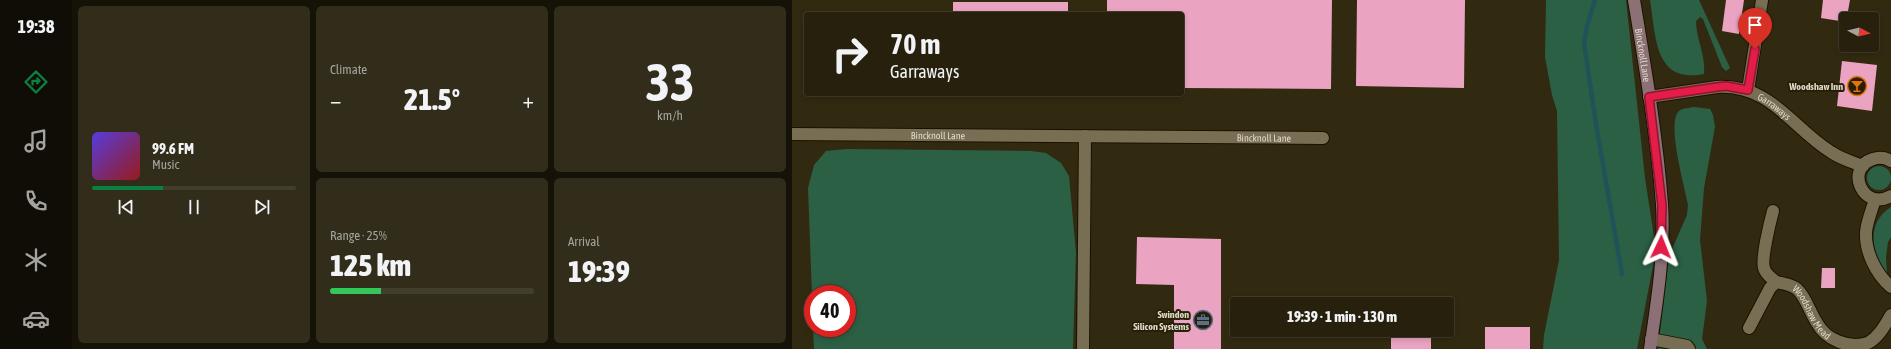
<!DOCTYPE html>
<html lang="en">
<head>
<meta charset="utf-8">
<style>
  body { margin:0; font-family:"Asap Condensed",sans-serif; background:#322d1a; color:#f1f3f6; height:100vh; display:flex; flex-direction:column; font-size:15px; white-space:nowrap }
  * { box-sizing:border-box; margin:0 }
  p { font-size:13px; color:#a4a39d }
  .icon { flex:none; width:22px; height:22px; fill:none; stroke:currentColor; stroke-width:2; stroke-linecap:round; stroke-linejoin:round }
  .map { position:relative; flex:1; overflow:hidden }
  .side { display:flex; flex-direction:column; gap:6px; padding:6px; background:#151207; width:720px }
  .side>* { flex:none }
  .top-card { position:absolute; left:12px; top:12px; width:380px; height:84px; border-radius:4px; box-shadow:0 2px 6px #0003,0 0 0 1px #423e2d; background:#26200c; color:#f1f3f6; overflow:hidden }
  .needle { width:26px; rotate:97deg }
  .tools { position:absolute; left:1047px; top:12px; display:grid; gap:8px }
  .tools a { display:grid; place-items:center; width:40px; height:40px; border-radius:4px; background:#26200c; box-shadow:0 2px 6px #0003,0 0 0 1px #423e2d; font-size:20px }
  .speed { position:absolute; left:12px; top:285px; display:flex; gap:8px; font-size:20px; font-weight:700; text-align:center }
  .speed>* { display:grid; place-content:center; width:52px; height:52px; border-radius:50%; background:#26200c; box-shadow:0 2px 6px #0003,0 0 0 1px #423e2d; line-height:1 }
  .speed .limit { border:6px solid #d22; background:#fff; color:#111 }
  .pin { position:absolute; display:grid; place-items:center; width:34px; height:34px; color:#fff; margin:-41px -17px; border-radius:50% 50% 50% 0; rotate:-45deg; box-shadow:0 0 4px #0007 }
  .pin .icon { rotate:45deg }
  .me { position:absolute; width:44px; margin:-22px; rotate:2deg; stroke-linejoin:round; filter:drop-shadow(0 0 3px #0008) }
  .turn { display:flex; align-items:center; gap:14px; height:84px; padding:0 20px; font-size:18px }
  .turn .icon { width:52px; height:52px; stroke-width:2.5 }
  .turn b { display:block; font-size:28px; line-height:34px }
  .big { font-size:30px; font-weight:800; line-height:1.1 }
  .side .widget { flex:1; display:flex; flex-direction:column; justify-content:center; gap:6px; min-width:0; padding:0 14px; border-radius:6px; background:#322d1a }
  .side .dial { align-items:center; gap:0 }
  .dial b { font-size:52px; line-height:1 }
  .song { display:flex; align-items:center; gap:12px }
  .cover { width:48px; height:48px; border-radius:6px; background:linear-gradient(135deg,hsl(250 70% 55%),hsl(0 70% 35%)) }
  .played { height:4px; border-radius:2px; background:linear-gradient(90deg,#0b8043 35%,#423e2d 35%) }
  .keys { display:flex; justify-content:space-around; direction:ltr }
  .heat { display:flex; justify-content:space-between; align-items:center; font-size:22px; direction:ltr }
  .charge { height:6px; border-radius:3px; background:linear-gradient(90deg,#34c759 25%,#423e2d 0) }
  .side .tiles { flex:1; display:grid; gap:6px; grid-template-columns:repeat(3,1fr) }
  .widget:first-child { grid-row:span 2 }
  .trip { position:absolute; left:438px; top:297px; width:224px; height:40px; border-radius:4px; background:#26200c; box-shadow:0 2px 6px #0003,0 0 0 1px #423e2d; font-weight:800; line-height:40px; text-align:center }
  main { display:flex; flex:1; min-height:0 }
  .menu { display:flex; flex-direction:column; width:72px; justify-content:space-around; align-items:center; background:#0f0d05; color:#a4a39d }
  .menu .icon { width:28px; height:28px }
  .menu .on { color:#0b8043 }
  .menu b { font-size:18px; color:#f1f3f6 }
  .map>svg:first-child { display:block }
  .green { fill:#2b6044 }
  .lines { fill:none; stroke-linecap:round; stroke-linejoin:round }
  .stream { stroke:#205358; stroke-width:4.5 }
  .building { fill:#eaa4c1 }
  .street-casing { stroke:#1a1200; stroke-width:14 }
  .secondary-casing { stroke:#1a1200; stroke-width:14 }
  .street { stroke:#776e53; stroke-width:12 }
  .secondary { stroke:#8b7176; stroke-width:12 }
  .route-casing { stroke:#92132f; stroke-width:10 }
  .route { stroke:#e11d48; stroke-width:7 }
  .labels { text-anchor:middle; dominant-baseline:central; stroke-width:4; stroke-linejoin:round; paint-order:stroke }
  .street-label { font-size:10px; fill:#dedaca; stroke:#282006 }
  .poi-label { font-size:10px; font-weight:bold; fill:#dedaca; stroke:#282006; text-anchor:end }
</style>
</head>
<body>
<main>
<nav class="menu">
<b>19:38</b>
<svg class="icon on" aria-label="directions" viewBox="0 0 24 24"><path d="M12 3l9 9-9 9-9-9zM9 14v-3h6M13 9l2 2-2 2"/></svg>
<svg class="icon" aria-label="music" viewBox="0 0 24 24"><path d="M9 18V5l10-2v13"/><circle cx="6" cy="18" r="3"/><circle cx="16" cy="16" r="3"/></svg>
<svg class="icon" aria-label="phone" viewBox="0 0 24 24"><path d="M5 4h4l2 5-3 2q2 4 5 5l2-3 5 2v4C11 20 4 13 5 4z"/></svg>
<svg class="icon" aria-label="climate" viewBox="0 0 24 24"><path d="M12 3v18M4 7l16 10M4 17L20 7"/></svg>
<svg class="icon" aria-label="car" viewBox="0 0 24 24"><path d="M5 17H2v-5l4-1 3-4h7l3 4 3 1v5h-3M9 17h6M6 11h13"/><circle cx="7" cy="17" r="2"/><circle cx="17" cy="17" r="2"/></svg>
</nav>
<section class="side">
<div class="tiles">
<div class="widget">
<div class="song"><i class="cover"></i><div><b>99.6 FM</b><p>Music</p></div></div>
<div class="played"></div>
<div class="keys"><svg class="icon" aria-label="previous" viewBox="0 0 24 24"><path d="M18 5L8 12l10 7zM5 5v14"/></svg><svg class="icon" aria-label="pause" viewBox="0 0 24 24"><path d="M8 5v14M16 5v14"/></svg><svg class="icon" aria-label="next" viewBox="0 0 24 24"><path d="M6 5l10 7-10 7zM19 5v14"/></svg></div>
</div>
<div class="widget"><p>Climate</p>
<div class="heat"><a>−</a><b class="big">21.5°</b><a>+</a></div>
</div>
<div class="widget dial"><b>33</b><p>km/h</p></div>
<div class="widget"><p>Range · 25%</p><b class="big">125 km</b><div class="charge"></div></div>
<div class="widget"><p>Arrival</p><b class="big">19:39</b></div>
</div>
</section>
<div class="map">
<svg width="1099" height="349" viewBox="0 0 1099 349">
  <rect width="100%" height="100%" fill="#322a10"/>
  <g class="green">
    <path d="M 754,0 L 834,0 L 853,178 L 864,250 L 845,349 L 751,349 L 752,335 L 767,260 L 765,111 L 760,95 L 753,57 Z"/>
    <path d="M 858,0 L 907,0 L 938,68 L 934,71 L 930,67 L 911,19 L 908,17 L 904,21 C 904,39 914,55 912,74 C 862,84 864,36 858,0 Z"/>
    <path d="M 902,107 L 918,109 L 921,115 L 923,127 L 912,188 L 908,240 L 915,301 L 910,339 L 915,349 L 866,349 L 877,256 L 895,215 L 896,205 C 893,188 874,123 887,111 C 890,108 897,108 902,107 Z"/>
    <path d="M 55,149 L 239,151 L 254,153 L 269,163 L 277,176 L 284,253 L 281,349 L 22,349 L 21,328 L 55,328 L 55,294 L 21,294 L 21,322 L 16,188 L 22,165 L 34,151 Z"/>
    <circle cx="1087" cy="178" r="12"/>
    <path d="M 1099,207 L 1099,237 L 1096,242 L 1094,257 L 1095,276 C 1081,255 1072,224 1099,207 Z"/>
  </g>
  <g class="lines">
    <path class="stream" d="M 803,0 L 795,26 L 792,43 L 804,124 L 830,274"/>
  </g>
  <g class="building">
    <path d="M 315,0 L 540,0 L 539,89 L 390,88 L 390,14 L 315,14 Z"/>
    <path d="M 565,0 L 673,0 L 672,88 L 564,86 Z"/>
    <path d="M 934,0 L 952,0 L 947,34 L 930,31 Z"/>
    <path d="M 1031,0 L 1058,0 L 1054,22 L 1029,18 Z"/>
    <rect x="161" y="2" width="115" height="12"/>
    <path d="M 1050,61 L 1085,65 L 1080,111 L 1045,106 Z"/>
    <path d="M 345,237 L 429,239 L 429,349 L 382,349 L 382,285 L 344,284 Z"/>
    <path d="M 1030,268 L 1043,268 L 1043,288 L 1029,288 Z"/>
    <rect x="693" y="327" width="45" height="22"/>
    <rect x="599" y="330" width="40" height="19"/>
  </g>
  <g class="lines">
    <g class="street-casing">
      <g id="street">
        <path d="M 956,90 L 970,0"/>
        <path id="s1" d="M 857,97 L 925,87 C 979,84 999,127 1039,152 C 1049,159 1060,162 1071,166"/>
        <path id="s2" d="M 0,134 L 531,138"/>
        <path d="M 1099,161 C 1094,158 1087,157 1081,159 C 1052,168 1071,212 1099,196"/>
        <path d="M 1083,199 C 1080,210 1075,221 1074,232 C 1073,252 1084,274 1099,287"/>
        <path id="s3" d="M 984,282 C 991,283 1000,285 1005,289 C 1014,297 1018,313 1025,323 C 1034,340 1057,349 1076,343 C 1087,337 1093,325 1099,315"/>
        <path d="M 957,328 L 978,288 L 984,282 C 980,278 973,274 972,268 C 969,259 978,222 981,211"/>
        <path d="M 859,339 L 895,346 L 897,349"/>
        <path d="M 291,349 L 293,136"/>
      </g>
    </g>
    <g class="secondary-casing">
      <g id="secondary">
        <path id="s4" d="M 842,0 C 853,66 865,137 870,204 C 873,252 865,302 858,349"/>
      </g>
    </g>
    <use href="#street" class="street"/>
    <use href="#secondary" class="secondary"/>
  </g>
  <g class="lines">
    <g class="route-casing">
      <path id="route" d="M 869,247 L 870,205 L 857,97 L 925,87 L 934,86 L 956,90 L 963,49"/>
    </g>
    <use href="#route" class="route"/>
  </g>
  <defs>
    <g id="bar-ring" transform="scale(1)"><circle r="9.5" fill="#282006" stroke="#e8710a" stroke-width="1.5"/><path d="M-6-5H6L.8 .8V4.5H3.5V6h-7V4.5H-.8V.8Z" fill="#e8710a"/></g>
    <g id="office-ring" transform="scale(1)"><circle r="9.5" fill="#282006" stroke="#5c6f8a" stroke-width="1.5"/><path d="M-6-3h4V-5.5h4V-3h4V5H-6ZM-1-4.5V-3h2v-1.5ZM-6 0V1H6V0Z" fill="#5c6f8a"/></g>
  </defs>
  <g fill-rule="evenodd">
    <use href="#bar-ring" x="1065" y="86"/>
    <use href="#office-ring" x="411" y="320"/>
  </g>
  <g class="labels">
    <g class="street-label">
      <text stroke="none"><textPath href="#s4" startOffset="56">Bincknoll Lane</textPath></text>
      <text stroke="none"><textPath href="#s1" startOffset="131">Garraways</textPath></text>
      <text stroke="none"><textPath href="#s2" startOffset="146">Bincknoll Lane</textPath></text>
      <text stroke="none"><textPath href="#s2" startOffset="472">Bincknoll Lane</textPath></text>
      <text stroke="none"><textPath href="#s3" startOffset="50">Woodshaw Mead</textPath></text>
    </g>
    <g class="poi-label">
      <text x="1051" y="86">Woodshaw Inn</text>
      <text x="397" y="314">Swindon<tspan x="397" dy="12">Silicon Systems</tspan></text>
    </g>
  </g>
</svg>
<div class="tools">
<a><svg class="needle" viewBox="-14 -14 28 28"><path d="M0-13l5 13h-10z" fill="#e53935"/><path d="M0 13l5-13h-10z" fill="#a4a39d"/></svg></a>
</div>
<div class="speed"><div class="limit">40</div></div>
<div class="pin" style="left:963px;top:49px;background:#d93025"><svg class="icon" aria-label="arrive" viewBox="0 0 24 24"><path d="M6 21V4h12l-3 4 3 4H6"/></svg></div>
<svg class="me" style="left:869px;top:247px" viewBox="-20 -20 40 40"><path d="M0-17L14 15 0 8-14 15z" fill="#e11d48" stroke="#fff" stroke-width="4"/></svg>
<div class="trip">19:39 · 1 min · 130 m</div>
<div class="top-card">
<div class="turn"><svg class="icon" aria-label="right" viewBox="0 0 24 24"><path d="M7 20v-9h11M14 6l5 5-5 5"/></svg><div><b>70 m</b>Garraways</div></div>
</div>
</div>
</main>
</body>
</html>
